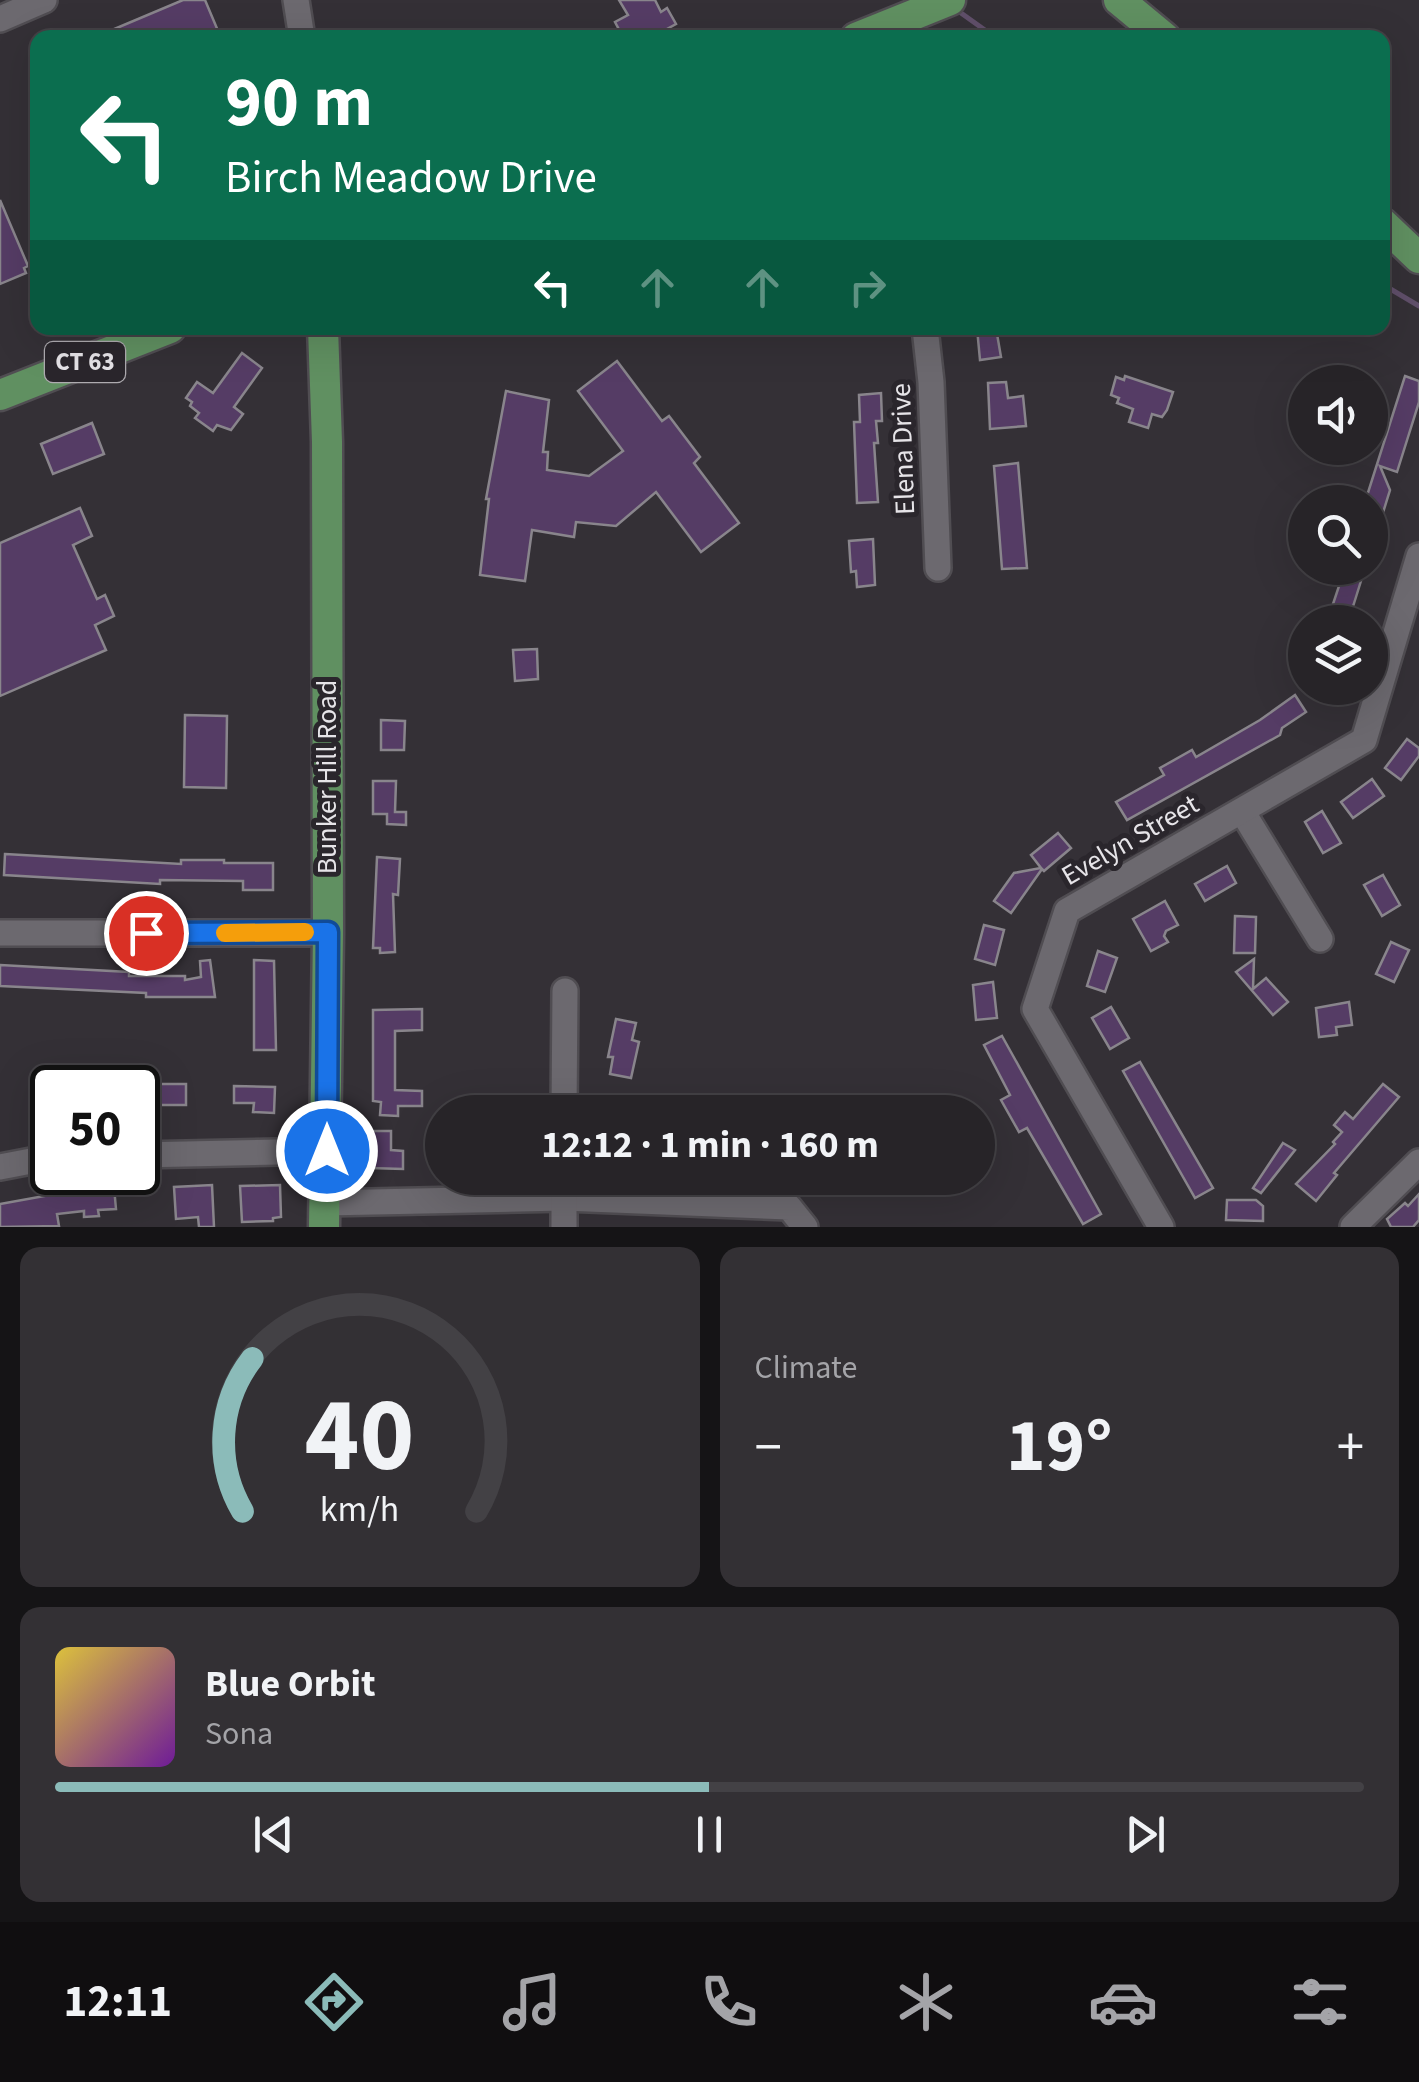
<!DOCTYPE html>
<html lang="en">
<head>
<meta charset="utf-8">
<style>
  body { margin:0; font-family:"Source Sans 3",sans-serif; background:#333034; color:#f1f3f6; height:100vh; display:flex; flex-direction:column; font-size:38px; white-space:nowrap }
  * { box-sizing:border-box; margin:0 }
  p { font-size:32px; color:#a4a4a8 }
  .icon { flex:none; width:55px; height:55px; fill:none; stroke:currentColor; stroke-width:2; stroke-linecap:round; stroke-linejoin:round }
  .map { position:relative; height:1227px; overflow:hidden }
  .drawer { display:flex; flex-direction:column; gap:20px; padding:20px; background:#151416; flex:1 }
  .drawer>* { flex:none }
  .banner { position:absolute; left:30px; top:30px; width:1360px; height:305px; border-radius:20px; box-shadow:0 10px 40px #0002,0 0 0 2px #434145; background:#0b6e4f; color:#fff; overflow:hidden }
  .controls { position:absolute; left:1288px; top:365px; display:grid; gap:20px }
  .controls a { display:grid; place-items:center; width:100px; height:100px; border-radius:50%; background:#272428; box-shadow:0 10px 40px #0002,0 0 0 2px #434145; font-size:50px }
  .speed { position:absolute; left:30px; top:1065px; display:flex; gap:20px; font-size:50px; font-weight:700; text-align:center }
  .speed>* { display:grid; place-content:center; width:130px; height:130px; border-radius:50%; background:#272428; box-shadow:0 10px 40px #0002,0 0 0 2px #434145; line-height:1 }
  .speed .limit { border:5px solid #111; border-radius:15px; background:#fff; color:#111 }
  .pin { position:absolute; display:grid; place-items:center; width:85px; height:85px; color:#fff; margin:-42px; border:5px solid #fff; border-radius:50%; box-shadow:0 2px 10px #0007 }
  .me { position:absolute; width:110px; margin:-55px; rotate:0deg; stroke-linejoin:round; filter:drop-shadow(0 0 8px #0008) }
  .turn { display:flex; align-items:center; gap:35px; height:210px; padding:0 30px; font-size:45px }
  .turn .icon { width:130px; height:130px; stroke-width:2.5 }
  .turn b { display:block; font-size:70px; line-height:85px }
  .lanes { display:flex; align-items:center; height:95px; padding:0 30px; background:#0003; justify-content:center; gap:50px; direction:ltr }
  .lanes .off { opacity:.35 }
  .big { font-size:75px; font-weight:700; line-height:1.1 }
  .drawer .tile { flex:1; display:flex; flex-direction:column; justify-content:center; gap:15px; min-width:0; padding:0 35px; border-radius:20px; background:#333034 }
  .drawer .dial { align-items:center; gap:0 }
  .dial svg { height:260px; overflow:visible; fill:none; stroke:#434145; stroke-width:7; stroke-linecap:round; text-anchor:middle }
  .dial text { fill:#f1f3f6; stroke:none }
  .song { display:flex; align-items:center; gap:30px }
  .cover { width:120px; height:120px; border-radius:15px; background:linear-gradient(135deg,hsl(50 70% 55%),hsl(280 70% 35%)) }
  .played { height:10px; border-radius:5px; background:linear-gradient(90deg,#8bbbb9 50%,#434145 50%) }
  .keys { display:flex; justify-content:space-around; direction:ltr }
  .heat { display:flex; justify-content:space-between; align-items:center; font-size:55px; direction:ltr }
  .drawer .tiles { flex:1; display:grid; gap:20px; grid-template-columns:1fr 1fr }
  .tile:last-child { grid-column:span 2 }
  .trip { position:absolute; left:425px; top:1095px; width:570px; height:100px; border-radius:50px; background:#272428; box-shadow:0 10px 40px #0002,0 0 0 2px #434145; font-weight:700; line-height:100px; text-align:center }
  .menu { display:flex; height:160px; justify-content:space-around; align-items:center; background:#100e10; color:#a4a4a8 }
  .menu .icon { width:70px; height:70px }
  .menu .current { color:#8bbbb9 }
  .menu b { font-size:45px; color:#f1f3f6 }
  .map>svg:first-child { display:block }
  .lines { fill:none; stroke-linecap:round; stroke-linejoin:round }
  .stream { stroke:#604f6a; stroke-width:5 }
  .building { fill:#553c65; stroke:#89858c; stroke-width:2.5 }
  .minor-casing { stroke:#504d52; stroke-width:30 }
  .major-casing { stroke:#504d52; stroke-width:35 }
  .minor { stroke:#6c696f; stroke-width:25 }
  .major { stroke:#609061; stroke-width:30 }
  .route-casing { stroke:#114b97; stroke-width:25 }
  .route { stroke:#1a73e8; stroke-width:18 }
  .slow { stroke:#f59e0b; stroke-width:18 }
  .labels { text-anchor:middle; dominant-baseline:central; stroke-width:10; stroke-linejoin:round; paint-order:stroke }
  .shield { fill:#2a262c; stroke:#aeabb0; stroke-width:2.5 }
  .shield-label { font-size:25px; font-weight:bold; fill:#e6e4e8 }
  .street-label { font-size:28px; fill:#e6e4e8; stroke:#2a262c }
</style>
</head>
<body>
<div class="map">
<svg width="1419" height="1227" viewBox="0 0 1419 1227">
  <rect width="100%" height="100%" fill="#343036"/>
  <g class="lines">
    <g class="stream">
      <path d="M 954,8 L 996,38"/>
      <path d="M 1382,284 L 1419,306"/>
    </g>
  </g>
  <g class="building">
    <path d="M 183,0 L 205,0 L 221,38 L 93,38 Z"/>
    <path d="M 619,0 L 655,0 L 661,12 L 667,8 L 676,24 L 667,29 L 669,33 L 661,38 L 640,38 L 636,30 L 623,37 L 615,22 L 628,15 Z"/>
    <path d="M 0,200 L 28,266 L 24,268 L 26,273 L 0,284 Z"/>
    <path d="M 977,328 L 996,328 L 1001,357 L 980,360 Z"/>
    <path d="M 242,353 L 262,368 L 234,407 L 243,414 L 231,430 L 217,425 L 213,431 L 195,418 L 199,413 L 190,406 L 192,402 L 186,398 L 197,382 L 213,393 Z"/>
    <path d="M 617,361 L 662,421 L 669,416 L 700,457 L 694,463 L 739,523 L 701,552 L 656,492 L 616,526 L 576,522 L 574,537 L 532,530 L 525,581 L 480,575 L 489,499 L 486,499 L 506,391 L 549,400 L 543,452 L 548,452 L 547,470 L 589,476 L 623,451 L 578,391 Z"/>
    <path d="M 1125,376 L 1173,392 L 1167,410 L 1162,417 L 1152,414 L 1148,428 L 1129,422 L 1133,409 L 1117,403 L 1119,398 L 1111,395 L 1116,377 L 1124,380 Z"/>
    <path d="M 1405,376 L 1419,381 L 1419,402 L 1397,472 L 1380,466 L 1390,490 L 1373,545 L 1370,544 L 1370,502 L 1365,502 Z"/>
    <path d="M 1006,382 L 1008,398 L 1023,396 L 1026,426 L 990,429 L 988,383 Z"/>
    <path d="M 881,393 L 882,421 L 876,421 L 878,443 L 874,443 L 878,502 L 857,503 L 854,422 L 860,422 L 859,395 Z"/>
    <path d="M 92,423 L 104,454 L 53,474 L 41,444 Z"/>
    <path d="M 1018,463 L 1027,568 L 1002,569 L 994,466 Z"/>
    <path d="M 80,508 L 92,536 L 73,545 L 97,599 L 105,595 L 114,616 L 95,625 L 106,650 L 0,696 L 0,543 Z"/>
    <path d="M 873,539 L 875,585 L 857,587 L 856,571 L 851,572 L 849,541 Z"/>
    <path d="M 1345,568 L 1365,568 L 1356,597 L 1348,622 L 1327,622 Z"/>
    <path d="M 537,649 L 538,679 L 515,681 L 513,650 Z"/>
    <path d="M 1295,695 L 1306,712 L 1282,728 L 1280,735 L 1127,820 L 1116,802 L 1164,775 L 1160,768 L 1192,750 L 1196,757 L 1260,720 Z"/>
    <path d="M 185,715 L 227,716 L 226,788 L 184,787 Z"/>
    <path d="M 381,720 L 405,721 L 404,750 L 381,750 Z"/>
    <path d="M 1407,739 L 1419,748 L 1419,756 L 1401,780 L 1385,768 Z"/>
    <path d="M 1372,779 L 1384,796 L 1353,818 L 1341,802 Z"/>
    <path d="M 373,781 L 396,781 L 395,812 L 406,812 L 406,825 L 387,824 L 387,814 L 373,814 Z"/>
    <path d="M 1322,811 L 1341,843 L 1323,853 L 1305,822 Z"/>
    <path d="M 1058,833 L 1071,848 L 1044,871 L 1042,869 L 1011,913 L 994,901 L 1014,873 L 1041,868 L 1031,855 Z"/>
    <path d="M 5,854 L 181,864 L 181,860 L 224,860 L 224,863 L 273,863 L 273,890 L 243,890 L 243,881 L 160,880 L 160,884 L 4,875 Z"/>
    <path d="M 377,857 L 400,859 L 398,895 L 393,894 L 395,952 L 380,953 L 380,948 L 373,948 Z"/>
    <path d="M 1227,866 L 1236,883 L 1205,901 L 1195,884 Z"/>
    <path d="M 1383,875 L 1400,905 L 1382,916 L 1364,885 Z"/>
    <path d="M 1165,901 L 1178,925 L 1166,931 L 1164,936 L 1168,942 L 1151,951 L 1133,919 Z"/>
    <path d="M 1235,916 L 1256,917 L 1255,953 L 1234,953 Z"/>
    <path d="M 984,925 L 1004,930 L 995,965 L 975,959 Z"/>
    <path d="M 1391,942 L 1409,950 L 1394,982 L 1376,974 Z"/>
    <path d="M 1098,951 L 1117,958 L 1105,992 L 1087,986 Z"/>
    <path d="M 1254,959 L 1253,989 L 1266,978 L 1288,1002 L 1273,1015 L 1236,972 Z"/>
    <path d="M 210,960 L 215,997 L 146,997 L 146,993 L 0,986 L 0,965 L 129,972 L 129,976 L 185,976 L 185,980 L 201,977 L 200,961 Z"/>
    <path d="M 254,960 L 274,961 L 276,1050 L 254,1050 Z"/>
    <path d="M 993,982 L 997,1018 L 976,1020 L 973,985 Z"/>
    <path d="M 1349,1002 L 1352,1025 L 1336,1027 L 1337,1035 L 1319,1037 L 1316,1008 Z"/>
    <path d="M 1111,1007 L 1129,1038 L 1110,1049 L 1092,1018 Z"/>
    <path d="M 422,1009 L 422,1030 L 395,1031 L 395,1090 L 422,1091 L 422,1106 L 398,1106 L 398,1116 L 380,1115 L 381,1102 L 373,1101 L 373,1010 Z"/>
    <path d="M 616,1019 L 636,1023 L 632,1040 L 639,1042 L 631,1078 L 610,1074 L 613,1057 L 608,1057 Z"/>
    <path d="M 1002,1036 L 1101,1214 L 1083,1224 L 1027,1128 L 1019,1132 L 1001,1100 L 1010,1095 L 984,1045 Z"/>
    <path d="M 1140,1062 L 1213,1188 L 1195,1198 L 1123,1071 Z"/>
    <rect x="148" y="1084" width="38" height="21"/>
    <path d="M 1383,1084 L 1399,1097 L 1334,1173 L 1337,1175 L 1316,1201 L 1296,1184 L 1335,1144 L 1333,1142 L 1342,1132 L 1334,1125 L 1345,1112 L 1353,1119 Z"/>
    <path d="M 234,1086 L 275,1087 L 274,1113 L 253,1112 L 254,1103 L 234,1103 Z"/>
    <path d="M 373,1131 L 391,1131 L 391,1150 L 403,1151 L 403,1169 L 370,1168 Z"/>
    <path d="M 1283,1143 L 1295,1150 L 1261,1193 L 1253,1188 Z"/>
    <path d="M 212,1185 L 214,1227 L 199,1227 L 198,1217 L 176,1219 L 174,1187 Z"/>
    <path d="M 280,1185 L 281,1217 L 273,1218 L 273,1221 L 242,1222 L 240,1186 Z"/>
    <path d="M 114,1187 L 116,1209 L 98,1210 L 99,1216 L 84,1217 L 84,1211 L 57,1214 L 59,1226 L 0,1227 L 0,1204 L 83,1189 Z"/>
    <path d="M 1419,1194 L 1419,1220 L 1413,1227 L 1391,1227 L 1387,1219 L 1405,1203 L 1408,1206 Z"/>
    <path d="M 1227,1200 L 1256,1200 L 1263,1206 L 1263,1221 L 1226,1220 Z"/>
  </g>
  <g class="lines">
    <g class="minor-casing">
      <g id="minor">
        <path d="M 296,0 L 302,38"/>
        <path d="M 0,19 L 44,0"/>
        <path d="M 925,328 L 931,382 L 938,568"/>
        <path d="M 1242,811 L 1320,939"/>
        <path d="M 0,933 L 328,933"/>
        <path d="M 564,1112 L 565,991"/>
        <path d="M 138,1155 L 327,1151"/>
        <path d="M 0,1167 L 52,1157"/>
        <path d="M 324,1203 L 564,1198 L 789,1207 L 805,1227"/>
        <path d="M 564,1227 L 564,1178"/>
        <path d="M 1161,1227 L 1035,1009 L 1067,911 L 1364,740 L 1419,556"/>
        <path d="M 1353,1227 L 1419,1162"/>
      </g>
    </g>
    <g class="major-casing">
      <g id="major">
        <path d="M 1119,0 L 1165,38"/>
        <path d="M 856,38 L 950,0"/>
        <path d="M 1382,223 L 1419,258"/>
        <path d="M 323,328 L 327,442 L 328,933 L 324,1227"/>
        <path d="M 0,395 L 170,328"/>
      </g>
    </g>
    <use href="#minor" class="minor"/>
    <use href="#major" class="major"/>
  </g>
  <g class="lines">
    <g class="route-casing">
      <path id="route" d="M 146,933 L 328,932 L 327,1151"/>
    </g>
    <use href="#route" class="route"/>
    <path class="slow" d="M 225,933 L 305,932"/>
  </g>
  <g class="labels">
    <rect class="shield" x="45" y="342" width="80" height="40" rx="8"/>
    <g class="shield-label">
      <text x="85" y="362">CT 63</text>
    </g>
    <g class="street-label">
      <text transform="translate(903 449) rotate(-92)">Elena Drive</text>
      <text transform="translate(327 777) rotate(-90)">Bunker Hill Road</text>
      <text transform="translate(1130 840) rotate(-30)">Evelyn Street</text>
    </g>
  </g>
</svg>
<div class="controls">
<a><svg class="icon" aria-label="sound" viewBox="0 0 24 24"><path d="M4 9h4l5-4v14l-5-4H4zM17 9q2 3 0 6"/></svg></a>
<a><svg class="icon" aria-label="search" viewBox="0 0 24 24"><circle cx="10" cy="10" r="6"/><path d="M15 15l6 6"/></svg></a>
<a><svg class="icon" aria-label="layers" viewBox="0 0 24 24"><path d="M12 4l9 5-9 5-9-5zM3 14l9 5 9-5"/></svg></a>
</div>
<div class="speed"><div class="limit">50</div></div>
<div class="pin" style="left:146px;top:933px;background:#d93025"><svg class="icon" aria-label="arrive" viewBox="0 0 24 24"><path d="M6 21V4h12l-3 4 3 4H6"/></svg></div>
<svg class="me" style="left:327px;top:1151px" viewBox="-20 -20 40 40"><circle r="17" fill="#1a73e8" stroke="#fff" stroke-width="3"/><path d="M0-11L8 9 0 5-8 9z" fill="#fff"/></svg>
<div class="trip">12:12 · 1 min · 160 m</div>
<div class="banner">
<div class="turn"><svg class="icon" aria-label="left" viewBox="0 0 24 24"><path d="M17 20v-9H6M10 6l-5 5 5 5"/></svg><div><b>90 m</b>Birch Meadow Drive</div></div>
<div class="lanes"><svg class="icon" aria-label="left" viewBox="0 0 24 24"><path d="M17 20v-9H6M10 6l-5 5 5 5"/></svg><svg class="icon off" aria-label="ahead" viewBox="0 0 24 24"><path d="M12 20V5M6 11l6-6 6 6"/></svg><svg class="icon off" aria-label="ahead" viewBox="0 0 24 24"><path d="M12 20V5M6 11l6-6 6 6"/></svg><svg class="icon off" aria-label="right" viewBox="0 0 24 24"><path d="M7 20v-9h11M14 6l5 5-5 5"/></svg></div>
</div>
</div>
<section class="drawer">
<div class="tiles">
<div class="tile dial"><svg viewBox="0 0 100 80">
<path d="M14 69A42 42 0 1 1 86 69"/>
<path d="M14 69A42 42 0 0 1 17 22" stroke="#8bbbb9"/>
<text x="50" y="56" font-size="32" font-weight="700">40</text>
<text x="50" y="72" font-size="11">km/h</text>
</svg></div>
<div class="tile"><p>Climate</p>
<div class="heat"><a>−</a><b class="big">19°</b><a>+</a></div>
</div>
<div class="tile">
<div class="song"><i class="cover"></i><div><b>Blue Orbit</b><p>Sona</p></div></div>
<div class="played"></div>
<div class="keys"><svg class="icon" aria-label="previous" viewBox="0 0 24 24"><path d="M18 5L8 12l10 7zM5 5v14"/></svg><svg class="icon" aria-label="pause" viewBox="0 0 24 24"><path d="M8 5v14M16 5v14"/></svg><svg class="icon" aria-label="next" viewBox="0 0 24 24"><path d="M6 5l10 7-10 7zM19 5v14"/></svg></div>
</div>
</div>
</section>
<nav class="menu">
<b>12:11</b>
<svg class="icon current" aria-label="directions" viewBox="0 0 24 24"><path d="M12 3l9 9-9 9-9-9zM9 14v-3h6M13 9l2 2-2 2"/></svg>
<svg class="icon" aria-label="music" viewBox="0 0 24 24"><path d="M9 18V5l10-2v13"/><circle cx="6" cy="18" r="3"/><circle cx="16" cy="16" r="3"/></svg>
<svg class="icon" aria-label="phone" viewBox="0 0 24 24"><path d="M5 4h4l2 5-3 2q2 4 5 5l2-3 5 2v4C11 20 4 13 5 4z"/></svg>
<svg class="icon" aria-label="climate" viewBox="0 0 24 24"><path d="M12 3v18M4 7l16 10M4 17L20 7"/></svg>
<svg class="icon" aria-label="car" viewBox="0 0 24 24"><path d="M5 17H2v-5l4-1 3-4h7l3 4 3 1v5h-3M9 17h6M6 11h13"/><circle cx="7" cy="17" r="2"/><circle cx="17" cy="17" r="2"/></svg>
<svg class="icon" aria-label="filters" viewBox="0 0 24 24"><path d="M4 7h16M4 17h16"/><circle cx="9" cy="7" r="2"/><circle cx="15" cy="17" r="2"/></svg>
</nav>
</body>
</html>
